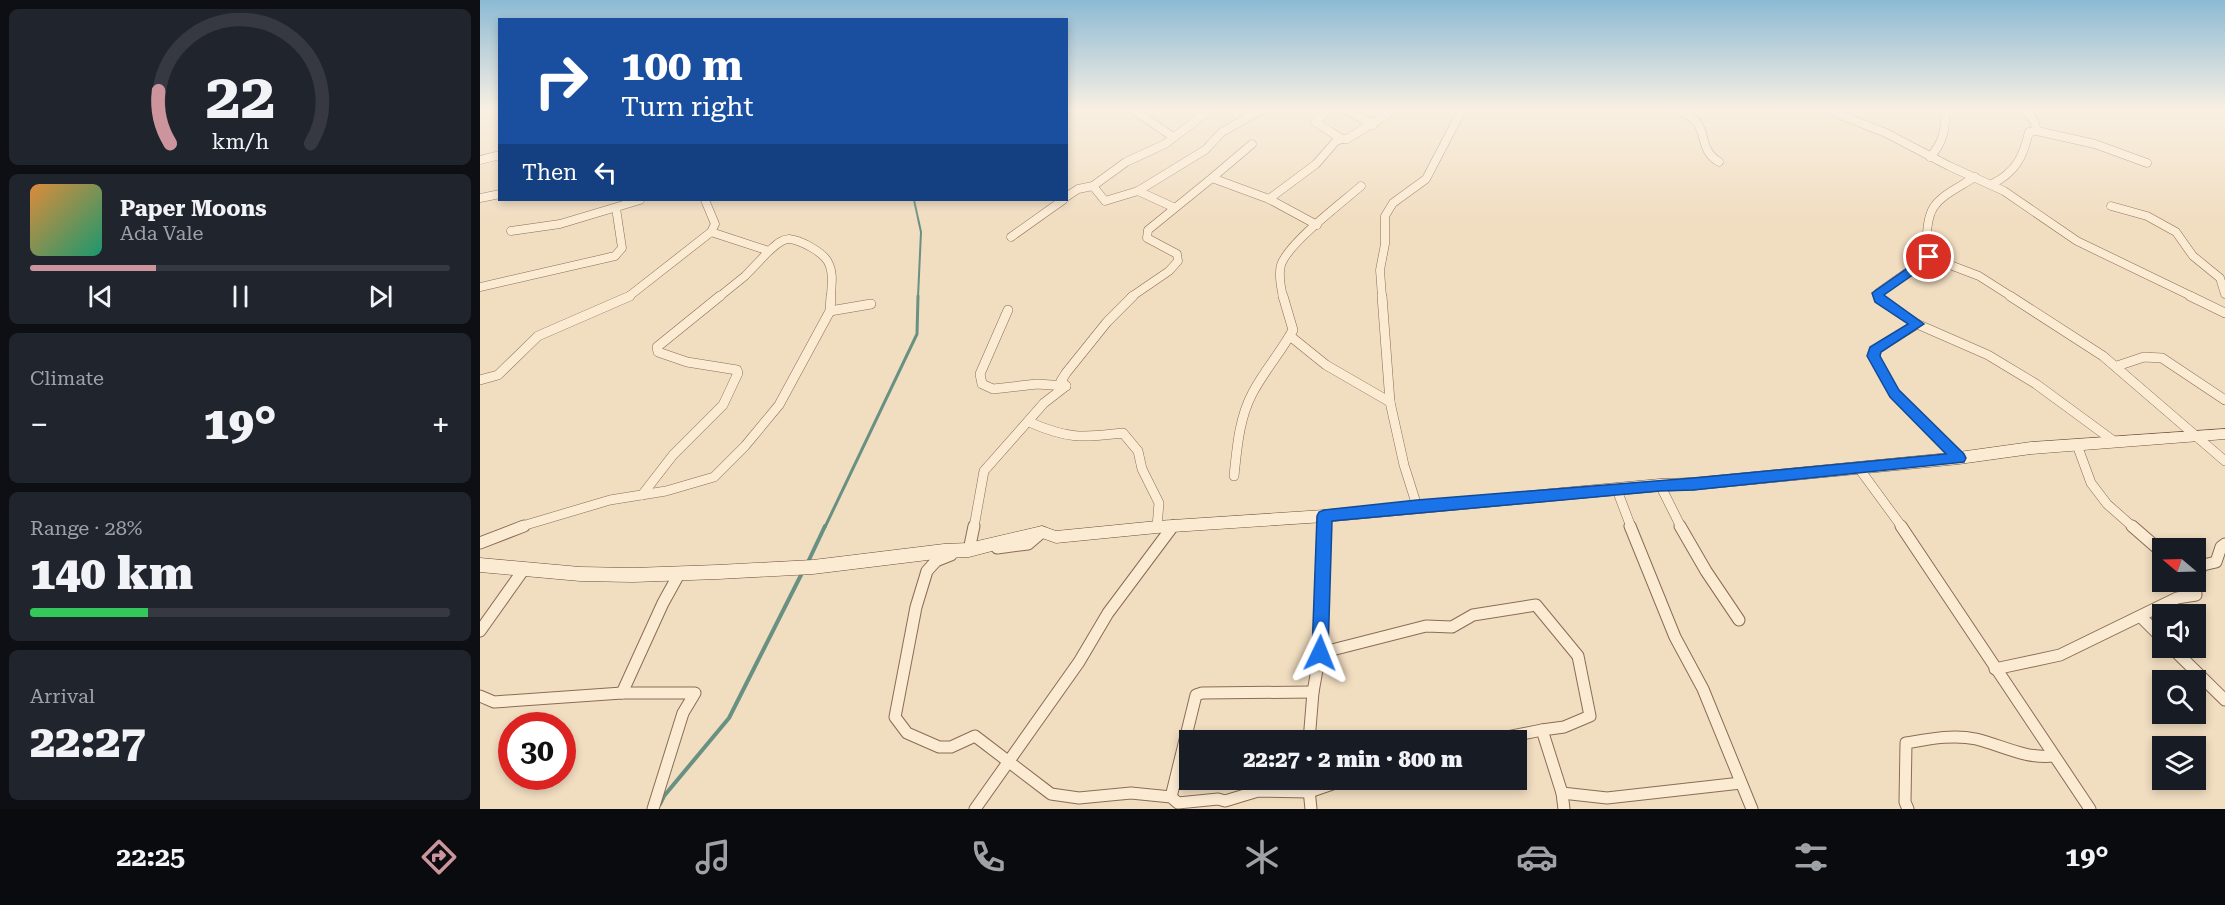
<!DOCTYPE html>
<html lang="en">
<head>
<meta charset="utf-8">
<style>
  body { margin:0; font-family:"Roboto Serif",serif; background:#20242c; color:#f1f3f6; height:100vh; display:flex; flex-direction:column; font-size:22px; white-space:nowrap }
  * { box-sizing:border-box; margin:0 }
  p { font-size:20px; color:#9ea1a6 }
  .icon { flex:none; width:33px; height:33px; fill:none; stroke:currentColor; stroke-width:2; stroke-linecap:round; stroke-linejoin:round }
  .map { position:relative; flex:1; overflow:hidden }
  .details { display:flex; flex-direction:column; gap:9px; padding:9px; background:#0d0f14; width:480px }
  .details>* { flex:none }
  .hud { position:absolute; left:18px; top:18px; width:570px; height:183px; border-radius:0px; box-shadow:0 3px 9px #0003; background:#1a4fa0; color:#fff; overflow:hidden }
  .needle { width:39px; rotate:289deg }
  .buttons { position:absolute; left:1672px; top:538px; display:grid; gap:12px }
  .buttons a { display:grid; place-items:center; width:54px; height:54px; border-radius:0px; background:#171b24; box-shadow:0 3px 9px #0003; font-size:30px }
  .speed { position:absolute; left:18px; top:712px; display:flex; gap:12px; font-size:30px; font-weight:700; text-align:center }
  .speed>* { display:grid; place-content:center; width:78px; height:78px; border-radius:50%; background:#171b24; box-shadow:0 3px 9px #0003; line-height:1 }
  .speed .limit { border:9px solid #d22; background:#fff; color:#111 }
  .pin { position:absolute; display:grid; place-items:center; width:51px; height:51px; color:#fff; margin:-26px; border:3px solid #fff; border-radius:50%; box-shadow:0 2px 6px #0007 }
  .me { position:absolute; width:66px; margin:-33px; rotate:2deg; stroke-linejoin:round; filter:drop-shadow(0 0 4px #0008) }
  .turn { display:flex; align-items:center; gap:21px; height:126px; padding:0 24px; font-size:27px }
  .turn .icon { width:78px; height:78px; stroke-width:2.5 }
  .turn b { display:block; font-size:42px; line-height:51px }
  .then { display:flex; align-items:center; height:57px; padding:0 24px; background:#0003; gap:12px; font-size:22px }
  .big { font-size:45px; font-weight:800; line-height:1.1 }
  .details .tile { flex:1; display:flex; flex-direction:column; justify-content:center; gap:9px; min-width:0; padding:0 21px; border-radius:9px; background:#20242c }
  .details .dial { align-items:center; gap:0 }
  .dial svg { height:156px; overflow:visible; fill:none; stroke:#363941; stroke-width:7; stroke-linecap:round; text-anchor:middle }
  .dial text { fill:#f1f3f6; stroke:none }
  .song { display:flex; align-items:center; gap:18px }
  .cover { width:72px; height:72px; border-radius:9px; background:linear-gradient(135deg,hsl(30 70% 55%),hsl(160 70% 35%)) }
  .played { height:6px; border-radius:3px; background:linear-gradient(90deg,#cc959d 30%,#363941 30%) }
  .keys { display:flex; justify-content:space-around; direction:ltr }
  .heat { display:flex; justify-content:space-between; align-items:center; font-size:33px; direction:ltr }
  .charge { height:9px; border-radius:4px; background:linear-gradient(90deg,#34c759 28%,#363941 0) }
  .trip { position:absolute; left:699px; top:730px; width:348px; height:60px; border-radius:0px; background:#171b24; box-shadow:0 3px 9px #0003; font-weight:800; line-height:60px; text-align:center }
  .tabs { display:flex; height:96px; justify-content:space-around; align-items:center; background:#090b0e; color:#9ea1a6 }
  .tabs .icon { width:42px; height:42px }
  .tabs .selected { color:#cc959d }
  .tabs b { font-size:27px; color:#f1f3f6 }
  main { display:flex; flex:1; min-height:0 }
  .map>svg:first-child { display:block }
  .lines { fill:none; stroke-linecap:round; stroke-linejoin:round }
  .stream-far2 { stroke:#699183; stroke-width:2 }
  .stream-far1 { stroke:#699183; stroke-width:3 }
  .stream { stroke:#699183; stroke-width:4 }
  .minor-far2-casing { stroke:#8b6c56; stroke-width:9 }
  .minor-far1-casing { stroke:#8b6c56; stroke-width:10 }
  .minor-casing { stroke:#8b6c56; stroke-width:13 }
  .secondary-casing { stroke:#6d4d3a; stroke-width:1 }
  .minor-far2 { stroke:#fbebd3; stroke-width:8 }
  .minor-far1 { stroke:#fbebd3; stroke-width:9 }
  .minor { stroke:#fbebd3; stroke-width:11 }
  .secondary { fill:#fbebd3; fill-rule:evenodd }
  .route { fill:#1a73e8; stroke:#114b97; stroke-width:1.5 }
</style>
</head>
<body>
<main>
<section class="details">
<div class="tile dial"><svg viewBox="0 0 100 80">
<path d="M14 69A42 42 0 1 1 86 69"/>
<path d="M14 69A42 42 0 0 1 8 42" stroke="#cc959d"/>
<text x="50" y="56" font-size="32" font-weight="700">22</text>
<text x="50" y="72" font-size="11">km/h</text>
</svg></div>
<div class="tile">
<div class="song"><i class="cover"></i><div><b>Paper Moons</b><p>Ada Vale</p></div></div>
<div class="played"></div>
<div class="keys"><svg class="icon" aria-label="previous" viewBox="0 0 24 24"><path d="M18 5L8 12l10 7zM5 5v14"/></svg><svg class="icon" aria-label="pause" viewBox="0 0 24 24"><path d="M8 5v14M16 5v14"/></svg><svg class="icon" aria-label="next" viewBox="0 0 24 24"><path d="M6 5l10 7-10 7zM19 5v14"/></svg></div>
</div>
<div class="tile"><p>Climate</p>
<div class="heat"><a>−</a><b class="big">19°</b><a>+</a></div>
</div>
<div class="tile"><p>Range · 28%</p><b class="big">140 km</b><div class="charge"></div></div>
<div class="tile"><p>Arrival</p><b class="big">22:27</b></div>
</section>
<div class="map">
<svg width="1745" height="809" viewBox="0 0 1745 809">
  <rect width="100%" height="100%" fill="#f1ddc0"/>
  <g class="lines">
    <path class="stream-far2" d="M 434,200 L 441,232 L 438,297"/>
    <path class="stream-far1" d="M 345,527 L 437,334 L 438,296"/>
    <g class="stream">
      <path d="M 328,562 L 345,526"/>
      <path d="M 180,804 L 184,796 L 249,718 L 322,573"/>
    </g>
    <g class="minor-far2-casing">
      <g id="minor-far2">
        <path d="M 654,110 L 693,137"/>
        <path d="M 730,110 L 685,144 L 646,162 L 613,186 L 625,201 L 658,191 L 725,150 L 742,132 L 781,110"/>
        <path d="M 848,110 L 835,122 L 862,139 L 867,139 L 914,110"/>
        <path d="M 867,110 L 893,125"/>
        <path d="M 1197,110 C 1235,123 1213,146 1239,162"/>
        <path d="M 1348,110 L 1406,133 L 1469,166 L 1524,191 L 1597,241 L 1713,297"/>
        <path d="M 1546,110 L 1554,121 L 1557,131"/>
        <path d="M 1450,157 C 1463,143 1466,129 1465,110"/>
        <path d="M 0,160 L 20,155"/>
        <path d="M 732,178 L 772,144"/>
        <path d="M 1512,184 C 1536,172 1543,157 1549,132 L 1557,131 L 1615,144 L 1667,163"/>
        <path d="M 658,191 L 693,207"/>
        <path d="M 586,197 L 598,189 L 613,186"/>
        <path d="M 0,198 L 20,194"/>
        <path d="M 789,199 L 836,164 L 856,141 L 862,139"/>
        <path d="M 1631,206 L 1667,216 L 1696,232 L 1713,256 L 1740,278 L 1745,294"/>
        <path d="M 31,231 L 80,224 L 160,200"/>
        <path d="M 231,232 L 289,251 L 265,276 L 239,297"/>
        <path d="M 531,237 L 583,200"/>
        <path d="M 1447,248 C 1445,201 1458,200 1495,177"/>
        <path d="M 289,251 C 295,246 301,239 309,239 C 321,240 345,253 349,264 C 354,274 351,287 351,297"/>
        <path d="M 0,287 L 135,256 L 142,248 L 136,208"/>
        <path d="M 148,297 L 231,232 L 235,224 L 225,200"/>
        <path d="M 651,297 L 689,271 L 698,261 L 697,254 L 667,238 L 668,230 L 732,178 L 789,199 L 837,225"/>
        <path d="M 803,297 C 801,288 798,275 801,265 C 808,243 863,202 881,186"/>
        <path d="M 902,297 L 900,270 L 905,244 L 905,216 L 913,203 L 946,179 L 982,110"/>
        <path d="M 1399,297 L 1398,293 L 1449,257 L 1499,276 L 1532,297"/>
      </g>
    </g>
    <g class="minor-far1-casing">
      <g id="minor-far1">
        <path d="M 902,296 L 910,402"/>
        <path d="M 1398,296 L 1399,299 L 1437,324"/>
        <path d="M 1530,296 L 1623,356 L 1745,461"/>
        <path d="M 1710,296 L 1745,313"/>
        <path d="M 528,310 L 500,374 L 502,384 L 513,389 L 557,384 L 586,386"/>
        <path d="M 350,311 L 391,304"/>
        <path d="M 810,336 L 846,365 L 910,402 L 924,465 L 937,506"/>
        <path d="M 1637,366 L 1664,357 L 1682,358 L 1745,400"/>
        <path d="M 0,380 L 18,375 L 58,336 L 150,296"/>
        <path d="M 549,422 C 588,439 602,438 643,433 L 658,451 L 662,469 L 679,503 L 677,527"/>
        <path d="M 1597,445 L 1611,483 L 1627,504 L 1653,527"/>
        <path d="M 1479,458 L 1415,394 L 1394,356 L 1395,350 L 1437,324 L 1508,355 L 1556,384 L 1635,442"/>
        <path d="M 1378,467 L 1422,527"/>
        <path d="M 754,476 C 757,448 759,419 772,394 C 784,371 801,352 813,330 L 803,296"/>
        <path d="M 1180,485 L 1201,527"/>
        <path d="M 1137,490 L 1151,527"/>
        <path d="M 162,495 L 193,455 L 243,405 L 258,373 L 257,370 L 207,362 L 178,352 L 177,347 L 240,296"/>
        <path d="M 39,527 L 130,500 L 186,491 L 234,477 L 265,446 L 299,405 L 350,311 L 351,296"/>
        <path d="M 494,527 L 504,471 L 564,403 L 586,386 L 581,381 L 586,373 L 627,322 L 653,296"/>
        <path d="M 844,527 L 844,516"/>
      </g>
    </g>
    <g class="minor-casing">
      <g id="minor">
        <path d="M 1150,526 L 1195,637 L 1223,689 L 1272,809"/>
        <path d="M 1200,526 L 1226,571 L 1259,620"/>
        <path d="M 1421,526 L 1610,809"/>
        <path d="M 1652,526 L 1683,553"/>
        <path d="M 0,543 L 44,526"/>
        <path d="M 517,548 L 548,544 L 562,532"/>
        <path d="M 489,550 L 494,526"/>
        <path d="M 471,555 L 456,561 L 447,571 L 436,607 L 415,717 L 427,733 L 459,747 L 471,747 L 495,736 L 571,794 L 599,798 L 651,793 L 691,797 L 698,803 L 738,799 L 745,801 L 778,791 L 829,792 L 864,780"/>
        <path d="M 1716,574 L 1723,565 L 1736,562 L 1741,547 L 1745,544"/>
        <path d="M 1661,617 L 1683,639"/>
        <path d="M 0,631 L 44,569"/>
        <path d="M 1692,648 L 1745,700"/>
        <path d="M 840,653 L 946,626 L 972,627 L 993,615 L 1056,605 L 1098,656 L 1110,716 L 1084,727 L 1062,730 L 1082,793 L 1084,809"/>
        <path d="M 1515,669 L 1580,655 L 1697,598 L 1716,595 L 1715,582"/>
        <path d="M 142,693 L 183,603 L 199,574"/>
        <path d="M 0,696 L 14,702 L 142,693 L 215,693 L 203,713 L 173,809"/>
        <path d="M 829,741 L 833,692 L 840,653 L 844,526"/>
        <path d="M 1007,741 L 1062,730"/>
        <path d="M 828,780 L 831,809"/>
        <path d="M 1082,793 L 1127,798 L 1261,783"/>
        <path d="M 691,797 L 716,695 L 722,693 L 833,692"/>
        <path d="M 495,809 L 599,662 L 628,613 L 693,526"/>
        <path d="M 1428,809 L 1425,802 L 1426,743 C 1449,739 1473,734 1496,739 C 1524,746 1545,759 1574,756"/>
      </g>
    </g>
    <g class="secondary-casing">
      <path id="secondary" d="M 1745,429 L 1745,439 L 1551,454 L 1479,464 L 1213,490 L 1180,491 L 844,522 L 677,533 L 576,543 L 562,538 L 489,557 L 464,558 L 333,574 L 238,579 L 153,582 L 100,581 L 0,572 L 0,558 L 100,567 L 153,568 L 238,565 L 333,560 L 464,544 L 489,543 L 562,526 L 576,531 L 677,521 L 844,510 L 1180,479 L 1213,478 L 1479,452 L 1551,442 Z"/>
    </g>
    <use href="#minor-far2" class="minor-far2"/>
    <use href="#minor-far1" class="minor-far1"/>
    <use href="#minor" class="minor"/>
    <use href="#secondary" class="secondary"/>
  </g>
  <linearGradient id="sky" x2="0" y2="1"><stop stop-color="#8cbad4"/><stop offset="0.49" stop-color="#f9f0e3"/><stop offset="1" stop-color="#f9f0e3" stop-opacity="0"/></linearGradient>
  <rect width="1745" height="223" fill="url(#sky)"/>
  <path class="route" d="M 1449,253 L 1454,254 L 1454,260 L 1404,295 L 1444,324 L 1401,352 L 1400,356 L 1419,390 L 1484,454 L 1486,458 L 1484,462 L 1213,490 L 1180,491 L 852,521 L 848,653 L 846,659 L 840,661 L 834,659 L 832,653 L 837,516 L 839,512 L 844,510 L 937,500 L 1213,478 L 1466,454 L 1410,397 L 1387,356 L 1390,347 L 1428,324 L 1395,302 L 1392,293 Z"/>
</svg>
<div class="buttons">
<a><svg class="needle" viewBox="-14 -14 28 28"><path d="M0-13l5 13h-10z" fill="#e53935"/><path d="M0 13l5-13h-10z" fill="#9ea1a6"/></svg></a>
<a><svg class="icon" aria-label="sound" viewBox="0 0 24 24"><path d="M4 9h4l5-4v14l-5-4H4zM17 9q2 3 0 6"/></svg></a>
<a><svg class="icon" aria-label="search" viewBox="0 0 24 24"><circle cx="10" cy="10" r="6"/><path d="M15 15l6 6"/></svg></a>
<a><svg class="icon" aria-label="layers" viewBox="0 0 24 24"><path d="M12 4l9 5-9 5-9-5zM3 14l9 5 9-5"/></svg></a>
</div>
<div class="speed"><div class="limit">30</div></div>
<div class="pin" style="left:1449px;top:257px;background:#d93025"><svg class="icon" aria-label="arrive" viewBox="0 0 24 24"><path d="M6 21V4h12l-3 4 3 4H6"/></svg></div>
<svg class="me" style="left:840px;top:653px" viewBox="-20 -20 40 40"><path d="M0-17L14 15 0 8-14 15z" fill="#1a73e8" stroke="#fff" stroke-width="4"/></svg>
<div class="trip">22:27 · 2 min · 800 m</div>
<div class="hud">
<div class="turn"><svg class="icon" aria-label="right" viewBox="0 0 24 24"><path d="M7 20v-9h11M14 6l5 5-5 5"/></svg><div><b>100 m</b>Turn right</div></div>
<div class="then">Then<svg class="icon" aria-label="left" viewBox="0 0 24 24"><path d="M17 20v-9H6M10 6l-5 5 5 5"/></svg></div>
</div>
</div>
</main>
<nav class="tabs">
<b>22:25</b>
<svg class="icon selected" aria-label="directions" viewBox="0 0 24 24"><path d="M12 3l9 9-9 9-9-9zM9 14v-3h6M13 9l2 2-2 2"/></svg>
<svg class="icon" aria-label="music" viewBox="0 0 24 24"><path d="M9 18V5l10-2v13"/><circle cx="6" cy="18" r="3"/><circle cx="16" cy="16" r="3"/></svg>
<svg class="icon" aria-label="phone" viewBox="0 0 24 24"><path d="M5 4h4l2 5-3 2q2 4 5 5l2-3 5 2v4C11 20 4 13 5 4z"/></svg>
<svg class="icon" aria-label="climate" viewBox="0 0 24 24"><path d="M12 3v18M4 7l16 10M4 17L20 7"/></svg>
<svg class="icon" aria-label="car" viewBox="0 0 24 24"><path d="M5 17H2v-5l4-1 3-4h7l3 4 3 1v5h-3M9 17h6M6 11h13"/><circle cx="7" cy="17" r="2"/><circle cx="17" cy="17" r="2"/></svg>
<svg class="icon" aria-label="filters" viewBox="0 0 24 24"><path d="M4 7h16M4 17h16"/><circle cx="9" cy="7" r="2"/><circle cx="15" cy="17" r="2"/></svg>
<b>19°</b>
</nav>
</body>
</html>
